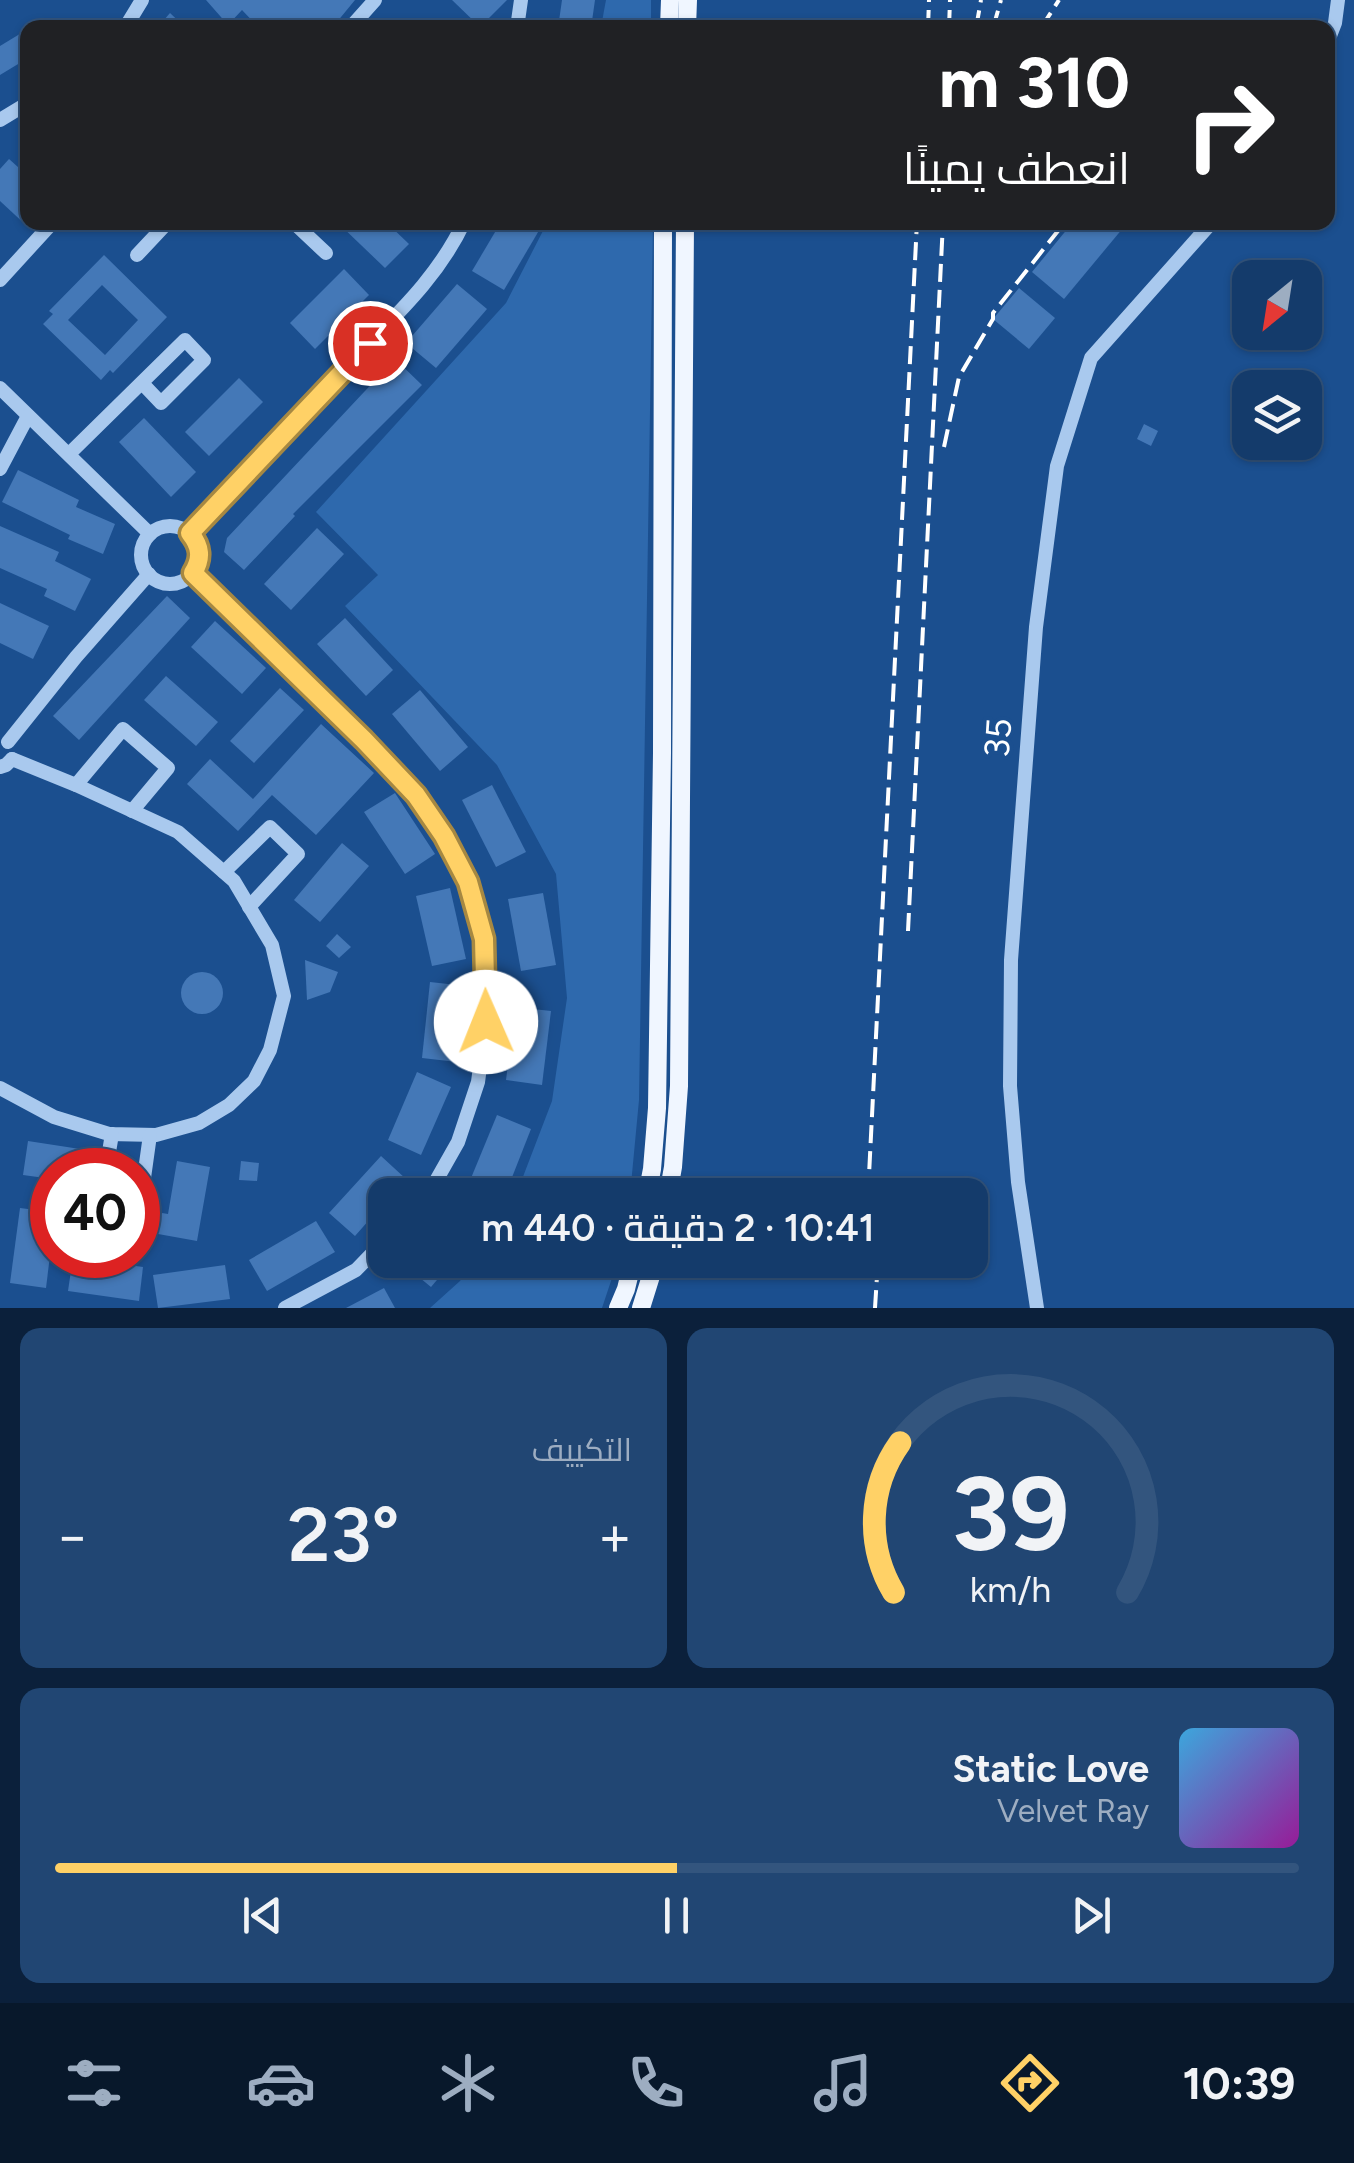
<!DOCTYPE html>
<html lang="ar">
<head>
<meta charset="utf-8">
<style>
  body { margin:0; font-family:Figtree,Cairo,sans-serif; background:#214673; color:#f1f3f6; direction:rtl; height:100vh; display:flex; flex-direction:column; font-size:38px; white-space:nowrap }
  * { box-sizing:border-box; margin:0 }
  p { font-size:32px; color:#9dadc1 }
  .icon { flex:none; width:55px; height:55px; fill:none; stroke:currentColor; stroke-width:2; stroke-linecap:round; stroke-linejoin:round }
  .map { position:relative; height:1308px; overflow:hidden; direction:ltr }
  .sheet { display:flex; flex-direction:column; gap:20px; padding:20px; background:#0b203b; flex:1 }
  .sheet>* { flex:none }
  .banner { position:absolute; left:20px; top:20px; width:1315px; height:210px; border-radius:20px; box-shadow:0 2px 8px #0004,0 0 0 2px #33557e; direction:rtl; background:#202124; color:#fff; overflow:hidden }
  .needle { width:65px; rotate:210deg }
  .fabs { position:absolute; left:1232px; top:260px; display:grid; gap:20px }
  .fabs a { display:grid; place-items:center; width:90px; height:90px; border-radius:20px; background:#143b6b; box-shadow:0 2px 8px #0004,0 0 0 2px #33557e; font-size:50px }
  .speed { position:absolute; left:30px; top:1148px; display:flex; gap:20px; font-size:50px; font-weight:700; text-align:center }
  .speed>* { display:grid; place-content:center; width:130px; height:130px; border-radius:50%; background:#143b6b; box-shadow:0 2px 8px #0004,0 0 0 2px #33557e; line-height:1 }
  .speed .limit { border:15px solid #d22; background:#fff; color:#111 }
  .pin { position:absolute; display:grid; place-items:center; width:85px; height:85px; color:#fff; margin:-42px; border:5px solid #fff; border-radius:50%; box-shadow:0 2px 10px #0007 }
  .me { position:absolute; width:110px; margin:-55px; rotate:359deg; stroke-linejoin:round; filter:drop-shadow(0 0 8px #0008) }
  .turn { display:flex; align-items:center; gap:35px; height:210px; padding:0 40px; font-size:45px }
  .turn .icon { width:130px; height:130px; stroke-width:2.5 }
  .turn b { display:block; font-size:70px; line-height:85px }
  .big { font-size:75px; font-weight:600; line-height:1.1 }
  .sheet .card { flex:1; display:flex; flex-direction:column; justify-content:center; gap:15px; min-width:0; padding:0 35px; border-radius:20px; background:#214673 }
  .sheet .dial { align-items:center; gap:0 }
  .dial svg { height:260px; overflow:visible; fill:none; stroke:#33557e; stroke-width:7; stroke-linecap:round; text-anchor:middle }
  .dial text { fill:#f1f3f6; stroke:none }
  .song { display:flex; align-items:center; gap:30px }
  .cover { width:120px; height:120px; border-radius:15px; background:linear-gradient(135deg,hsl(200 70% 55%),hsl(300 70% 35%)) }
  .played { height:10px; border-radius:5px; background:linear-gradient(90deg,#ffd166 50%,#33557e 50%) }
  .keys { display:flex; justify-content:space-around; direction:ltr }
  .heat { display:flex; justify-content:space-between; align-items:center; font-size:55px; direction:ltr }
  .sheet .tiles { flex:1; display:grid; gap:20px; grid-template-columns:1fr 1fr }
  .card:last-child { grid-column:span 2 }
  .trip { position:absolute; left:368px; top:1178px; width:620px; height:100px; border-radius:20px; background:#143b6b; box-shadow:0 2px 8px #0004,0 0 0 2px #33557e; font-weight:600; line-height:100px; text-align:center; direction:rtl }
  .dock { display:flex; height:160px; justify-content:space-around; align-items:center; background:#08182b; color:#9dadc1 }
  .dock .icon { width:70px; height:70px }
  .dock .on { color:#ffd166 }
  .dock b { font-size:45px; color:#f1f3f6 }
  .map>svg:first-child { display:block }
  .green { fill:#2e69ad }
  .building { fill:#4478b7; fill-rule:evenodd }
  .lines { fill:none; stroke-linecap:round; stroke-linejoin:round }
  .minor { stroke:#a9c9ee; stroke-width:14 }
  .major { stroke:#f0f6ff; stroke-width:18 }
  .rail { stroke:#fff; stroke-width:4; stroke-dasharray:18 8; stroke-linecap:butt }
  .route-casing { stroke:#a68842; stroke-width:25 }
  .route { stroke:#ffd166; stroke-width:18 }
  .labels { text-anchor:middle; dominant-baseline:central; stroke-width:8; stroke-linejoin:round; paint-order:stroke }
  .street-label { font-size:35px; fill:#fff; stroke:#1b4f8f }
</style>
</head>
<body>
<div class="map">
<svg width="1354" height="1308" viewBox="0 0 1354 1308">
  <rect width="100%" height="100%" fill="#1b4f8f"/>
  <g class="green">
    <path d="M 606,0 L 651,0 L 651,27 L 601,27 Z"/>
    <path d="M 547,223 L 653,223 L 639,1100 L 630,1195 L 516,1195 L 552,1101 L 567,998 L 556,874 L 497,765 L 345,606 L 378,575 L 316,512 L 506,303 Z"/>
    <path d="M 475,1260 L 618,1260 L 602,1308 L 430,1308 L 460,1281 Z"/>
  </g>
  <g class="building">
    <path d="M 206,0 L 355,0 L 332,28 L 259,28 L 242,10 L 228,25 Z"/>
    <path d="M 452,0 L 507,0 L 480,27 Z"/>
    <path d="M 562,0 L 595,0 L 591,28 L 558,28 Z"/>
    <path d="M 170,13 L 186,28 L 157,28 Z"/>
    <path d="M 28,29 L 28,58 L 0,75 L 0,46 Z"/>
    <path d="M 9,159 L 28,176 L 28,227 L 0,201 L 0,169 Z"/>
    <path d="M 337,222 L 386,222 L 409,244 L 385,268 Z"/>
    <path d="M 501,222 L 544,222 L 504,290 L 472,271 Z"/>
    <path d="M 1073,222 L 1128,222 L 1064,299 L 1032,272 Z"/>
    <path d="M 104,255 L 167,317 L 113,373 L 110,370 L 101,380 L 43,324 L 53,314 L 49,311 ZM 102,285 L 138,320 L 105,355 L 68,320 Z"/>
    <path d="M 344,269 L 369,295 L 315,349 L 290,323 Z"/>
    <path d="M 457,284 L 487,309 L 436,368 L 406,343 Z"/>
    <path d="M 1019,288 L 1055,318 L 1029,349 L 993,319 Z"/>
    <path d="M 395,359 L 422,385 L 293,514 L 295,516 L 244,570 L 224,552 L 227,538 Z"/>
    <path d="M 239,378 L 263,402 L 209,456 L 185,432 Z"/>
    <path d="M 144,418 L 196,472 L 171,497 L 119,442 Z"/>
    <path d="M 1144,424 L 1158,431 L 1151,446 L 1137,439 Z"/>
    <path d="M 18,470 L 79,500 L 76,507 L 115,524 L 103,554 L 68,539 L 70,535 L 2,502 Z"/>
    <path d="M 0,526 L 59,552 L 55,561 L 91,579 L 75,611 L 44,596 L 47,589 L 0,568 Z"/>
    <path d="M 317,528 L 344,554 L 291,610 L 264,584 Z"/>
    <path d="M 167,596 L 190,618 L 79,740 L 53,716 Z"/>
    <path d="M 0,603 L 49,626 L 33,659 L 0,643 Z"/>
    <path d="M 345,618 L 393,670 L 366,696 L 317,644 Z"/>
    <path d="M 215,621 L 266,668 L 242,694 L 191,647 Z"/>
    <path d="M 166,676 L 218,722 L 196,746 L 144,700 Z"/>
    <path d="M 280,688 L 304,710 L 254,763 L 230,741 Z"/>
    <path d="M 420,690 L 468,747 L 440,771 L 392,714 Z"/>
    <path d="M 321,724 L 374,773 L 316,835 L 272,795 L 238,831 L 187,784 L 210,759 L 253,799 Z"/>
    <path d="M 492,785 L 526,852 L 496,867 L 462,800 Z"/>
    <path d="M 395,793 L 435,854 L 405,874 L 364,812 Z"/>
    <path d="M 342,843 L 369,866 L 320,922 L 294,900 Z"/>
    <path d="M 450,888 L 466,959 L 432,966 L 416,896 Z"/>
    <path d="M 543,893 L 556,965 L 521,971 L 508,899 Z"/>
    <path d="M 337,934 L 351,947 L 339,958 L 326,946 Z"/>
    <path d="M 305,960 L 338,972 L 330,992 L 307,1000 Z"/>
    <circle cx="202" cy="993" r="21"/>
    <path d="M 430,982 L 466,986 L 457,1062 L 422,1058 Z"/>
    <path d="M 515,1007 L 551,1011 L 542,1085 L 506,1080 Z"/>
    <path d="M 417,1072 L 451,1087 L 421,1155 L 388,1140 Z"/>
    <path d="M 497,1115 L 531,1129 L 505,1195 L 469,1183 Z"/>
    <path d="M 28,1141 L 93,1151 L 90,1170 L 52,1170 L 52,1179 L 23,1175 Z"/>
    <path d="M 381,1156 L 406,1179 L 392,1195 L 385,1195 L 385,1202 L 355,1236 L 329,1213 Z"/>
    <path d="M 177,1161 L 210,1167 L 197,1241 L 147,1232 L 144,1255 L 138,1255 L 138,1209 L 168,1214 Z"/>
    <path d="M 241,1161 L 259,1163 L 257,1181 L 239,1180 Z"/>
    <path d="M 20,1208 L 52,1212 L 52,1239 L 46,1288 L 10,1283 Z"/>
    <path d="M 316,1221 L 335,1252 L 267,1291 L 249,1260 Z"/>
    <path d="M 73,1257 L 143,1267 L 139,1301 L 68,1291 Z"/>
    <path d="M 398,1260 L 454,1260 L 431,1287 Z"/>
    <path d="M 225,1265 L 230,1299 L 158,1308 L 153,1275 Z"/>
    <path d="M 384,1288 L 395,1308 L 346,1308 Z"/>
  </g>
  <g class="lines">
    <g class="minor">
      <path d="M 125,28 L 142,0"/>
      <path d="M 350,28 L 375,0"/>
      <path d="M 517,28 L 521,0"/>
      <path d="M 1328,41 L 1335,23 L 1338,0"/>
      <path d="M 0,120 L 28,103"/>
      <path d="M 293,222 L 326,253"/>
      <path d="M 137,255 L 168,222"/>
      <path d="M 0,280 L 53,222"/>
      <path d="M 0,388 L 150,534"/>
      <path d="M 69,454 L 185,340 L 204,360 L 161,403 L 142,383"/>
      <path d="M 0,469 L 28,416"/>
      <circle cx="170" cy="555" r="29"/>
      <path d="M 190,533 C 241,479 291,424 343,370 C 387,323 436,282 464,222"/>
      <path d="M 193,573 L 364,740 L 416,795 L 444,836 L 468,882 L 484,939 L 486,1022 L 478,1082 L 458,1142 L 428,1195"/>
      <path d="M 8,742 L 76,657 L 149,574"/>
      <path d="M 0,767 L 6,765 L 12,759"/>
      <path d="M 76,785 L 123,729 L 168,768 L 132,811"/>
      <path d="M 224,872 L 270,827 L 298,854 L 249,907"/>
      <path d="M 0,1088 L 54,1117 L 109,1134 L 156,1135 L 199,1123 L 229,1105 L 254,1081 L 270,1050 L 284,996 L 272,945 L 234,881 L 178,832 L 76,785 L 12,759"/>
      <path d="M 106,1170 L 112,1134"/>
      <path d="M 138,1184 L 143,1185 L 150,1135"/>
      <path d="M 285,1308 L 356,1270 L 385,1240"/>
      <path d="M 1037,1308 L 1018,1182 L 1010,1086 L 1011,960 L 1036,627 L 1057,466 L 1091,358 L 1212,222"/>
    </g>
    <g class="major">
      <path d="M 669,28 L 670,0"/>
      <path d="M 687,28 L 688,0"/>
      <path d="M 647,1195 L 652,1169 L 657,1108 L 662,753 L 663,222"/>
      <path d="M 668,1195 L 673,1167 L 679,1086 L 685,222"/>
      <path d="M 618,1308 L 626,1289 L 633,1260"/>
      <path d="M 641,1308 L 656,1260"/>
    </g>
    <g class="rail">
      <path d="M 928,28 L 929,0"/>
      <path d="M 949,28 L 950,0"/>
      <path d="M 976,28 L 981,0"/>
      <path d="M 993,28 L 1001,0"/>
      <path d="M 1041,28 L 1059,0"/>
      <path d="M 944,447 L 959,377 L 993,319 L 993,313 L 1065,222"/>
      <path d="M 908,931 L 943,222"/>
      <path d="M 868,1195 L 917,222"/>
      <path d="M 875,1308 L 878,1260"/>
    </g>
  </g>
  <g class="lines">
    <g class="route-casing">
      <path id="route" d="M 370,343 L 190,533 C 201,547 202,558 193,573 L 364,740 L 416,795 L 444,836 L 468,882 L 484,939 L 486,1022"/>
    </g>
    <use href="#route" class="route"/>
  </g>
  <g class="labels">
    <g class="street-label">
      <text transform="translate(998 738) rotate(-86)">35</text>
    </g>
  </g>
</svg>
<div class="fabs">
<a><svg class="needle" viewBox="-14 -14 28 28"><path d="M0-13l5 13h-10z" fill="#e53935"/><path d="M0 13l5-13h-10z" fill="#9dadc1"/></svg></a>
<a><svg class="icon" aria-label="layers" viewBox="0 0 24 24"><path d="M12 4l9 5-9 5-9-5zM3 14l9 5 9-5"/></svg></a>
</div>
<div class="speed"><div class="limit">40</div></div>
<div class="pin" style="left:370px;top:343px;background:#d93025"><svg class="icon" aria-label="arrive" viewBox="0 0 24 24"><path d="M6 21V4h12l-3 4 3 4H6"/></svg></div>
<svg class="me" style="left:486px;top:1022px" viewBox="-20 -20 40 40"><circle r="19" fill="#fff"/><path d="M0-13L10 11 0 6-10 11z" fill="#ffd166"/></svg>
<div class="trip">10:41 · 2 دقيقة · 440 m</div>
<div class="banner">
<div class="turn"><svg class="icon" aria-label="right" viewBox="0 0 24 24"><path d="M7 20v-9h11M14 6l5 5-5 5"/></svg><div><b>310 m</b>انعطف يمينًا</div></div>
</div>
</div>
<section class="sheet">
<div class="tiles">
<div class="card dial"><svg viewBox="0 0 100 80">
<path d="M14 69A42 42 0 1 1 86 69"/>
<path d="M14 69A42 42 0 0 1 16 23" stroke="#ffd166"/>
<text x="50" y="56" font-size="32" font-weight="700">39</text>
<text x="50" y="72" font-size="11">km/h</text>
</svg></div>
<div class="card"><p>التكييف</p>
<div class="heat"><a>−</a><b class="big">23°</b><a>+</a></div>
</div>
<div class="card">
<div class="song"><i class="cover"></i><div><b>Static Love</b><p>Velvet Ray</p></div></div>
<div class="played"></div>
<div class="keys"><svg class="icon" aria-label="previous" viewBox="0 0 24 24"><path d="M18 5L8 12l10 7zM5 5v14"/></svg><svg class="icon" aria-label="pause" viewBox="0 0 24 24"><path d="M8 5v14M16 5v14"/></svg><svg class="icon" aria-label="next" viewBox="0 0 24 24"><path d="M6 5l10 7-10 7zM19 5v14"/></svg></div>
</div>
</div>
</section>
<nav class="dock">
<b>10:39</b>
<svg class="icon on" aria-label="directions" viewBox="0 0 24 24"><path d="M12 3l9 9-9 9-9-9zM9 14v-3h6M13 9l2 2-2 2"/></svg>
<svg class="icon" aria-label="music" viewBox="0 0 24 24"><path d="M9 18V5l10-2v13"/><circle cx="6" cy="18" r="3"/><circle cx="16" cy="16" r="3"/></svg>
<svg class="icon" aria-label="phone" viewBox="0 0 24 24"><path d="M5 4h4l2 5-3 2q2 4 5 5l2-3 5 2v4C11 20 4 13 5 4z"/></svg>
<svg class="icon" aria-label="climate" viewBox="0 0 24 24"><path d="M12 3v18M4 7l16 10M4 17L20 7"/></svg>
<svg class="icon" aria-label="car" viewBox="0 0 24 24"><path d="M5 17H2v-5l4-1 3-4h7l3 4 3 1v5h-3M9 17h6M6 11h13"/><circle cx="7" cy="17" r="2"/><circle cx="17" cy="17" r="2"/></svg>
<svg class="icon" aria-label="filters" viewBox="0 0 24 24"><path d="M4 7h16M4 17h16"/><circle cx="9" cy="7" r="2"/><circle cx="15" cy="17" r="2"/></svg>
</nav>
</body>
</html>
